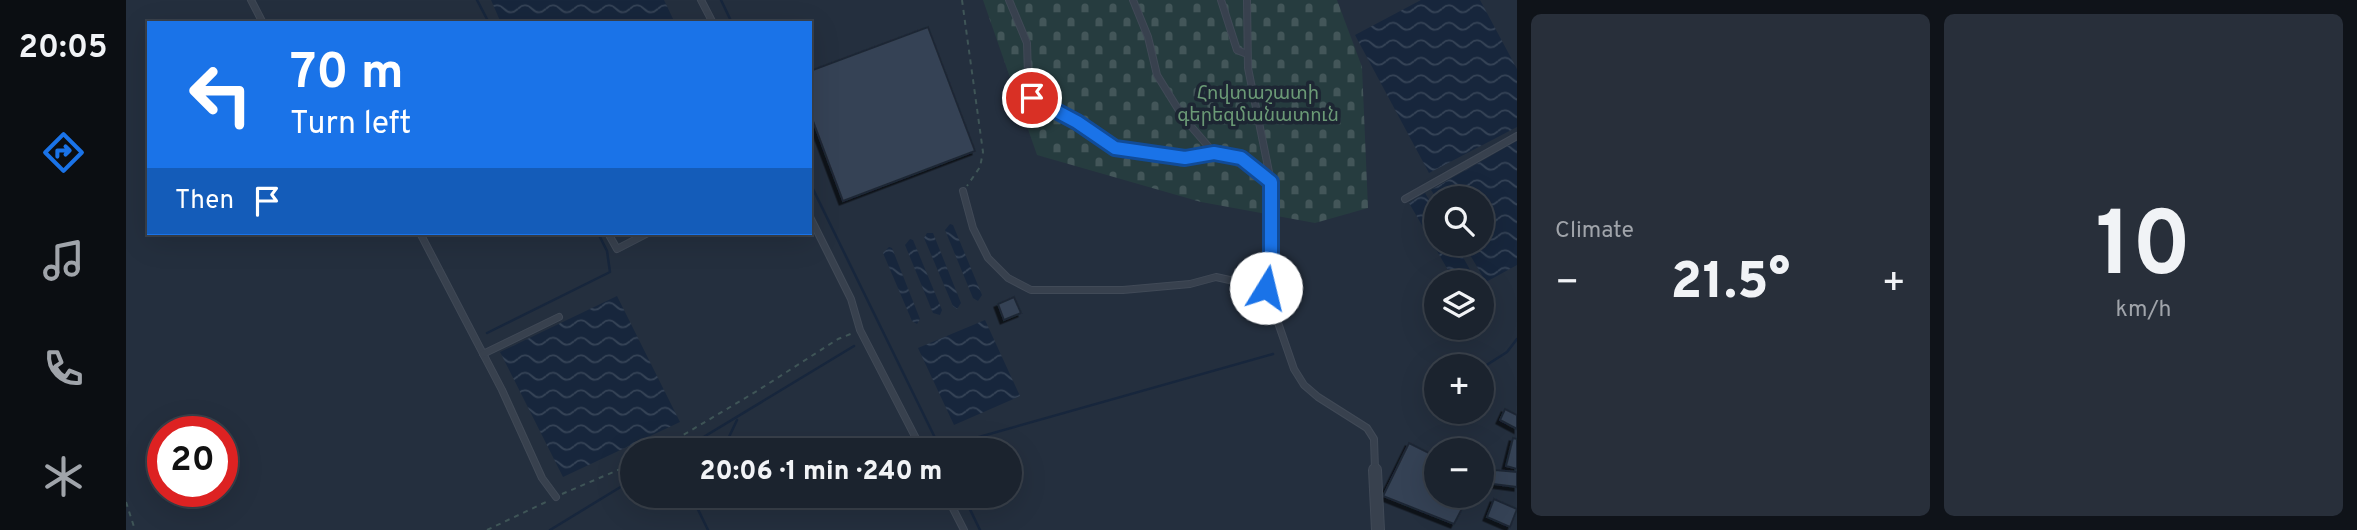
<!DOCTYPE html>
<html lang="en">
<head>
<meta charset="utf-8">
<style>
  body { margin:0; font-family:Overpass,"Noto Sans Armenian",sans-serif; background:#282f3a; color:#f1f3f6; height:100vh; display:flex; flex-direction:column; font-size:26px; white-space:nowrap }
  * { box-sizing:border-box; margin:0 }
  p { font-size:23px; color:#a0a4aa }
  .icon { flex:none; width:38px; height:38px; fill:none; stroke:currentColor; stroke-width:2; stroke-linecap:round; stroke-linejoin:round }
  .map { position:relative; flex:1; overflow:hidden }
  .panel { display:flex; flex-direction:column; gap:14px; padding:14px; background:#0f1319; width:840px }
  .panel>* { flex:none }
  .hud { position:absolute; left:21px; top:21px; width:665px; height:214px; border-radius:0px; box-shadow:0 7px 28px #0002,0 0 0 2px #39404a; background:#1a73e8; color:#fff; overflow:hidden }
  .tools { position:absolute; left:1298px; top:186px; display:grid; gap:14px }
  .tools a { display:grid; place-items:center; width:70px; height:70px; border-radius:50%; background:#1b232e; box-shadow:0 7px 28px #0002,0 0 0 2px #39404a; font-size:35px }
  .speed { position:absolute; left:21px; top:416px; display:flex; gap:14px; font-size:35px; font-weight:700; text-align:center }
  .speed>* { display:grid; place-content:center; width:91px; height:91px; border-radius:50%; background:#1b232e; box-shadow:0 7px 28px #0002,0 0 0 2px #39404a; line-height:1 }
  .speed .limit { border:10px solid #d22; background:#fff; color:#111 }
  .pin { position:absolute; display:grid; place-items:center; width:60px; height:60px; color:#fff; margin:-30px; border:4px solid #fff; border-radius:50%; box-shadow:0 2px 7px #0007 }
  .me { position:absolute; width:77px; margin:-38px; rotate:9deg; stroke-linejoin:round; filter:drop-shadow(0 0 5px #0008) }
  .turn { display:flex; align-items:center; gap:24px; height:147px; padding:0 28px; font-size:32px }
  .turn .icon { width:91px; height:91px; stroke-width:2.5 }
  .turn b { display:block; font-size:49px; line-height:60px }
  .then { display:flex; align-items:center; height:66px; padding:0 28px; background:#0003; gap:14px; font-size:26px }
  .big { font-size:52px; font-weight:800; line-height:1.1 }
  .panel .tile { flex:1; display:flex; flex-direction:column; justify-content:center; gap:10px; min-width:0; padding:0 24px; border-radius:10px; background:#282f3a }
  .panel .dial { align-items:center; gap:0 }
  .dial b { font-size:91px; line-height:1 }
  .heat { display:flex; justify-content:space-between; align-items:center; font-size:38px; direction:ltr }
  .panel .tiles { flex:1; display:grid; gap:14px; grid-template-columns:repeat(2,1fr) }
  .trip { position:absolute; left:494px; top:438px; width:402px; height:70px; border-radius:35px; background:#1b232e; box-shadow:0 7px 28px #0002,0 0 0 2px #39404a; font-weight:800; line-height:70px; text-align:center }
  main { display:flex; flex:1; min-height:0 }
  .dock { display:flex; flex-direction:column; width:126px; justify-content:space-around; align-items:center; background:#0b0e12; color:#a0a4aa }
  .dock .icon { width:49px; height:49px }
  .dock .selected { color:#1a73e8 }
  .dock b { font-size:32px; color:#f1f3f6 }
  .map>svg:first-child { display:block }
  .cemetery { fill:url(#cemetery-stones) }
  .water { fill:url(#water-waves) }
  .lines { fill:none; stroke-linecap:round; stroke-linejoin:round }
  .stream { stroke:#17263c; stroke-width:2.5 }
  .building { fill:#364354; stroke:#1f2835; stroke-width:2; filter:url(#shadow) }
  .service-casing { stroke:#414a57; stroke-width:8 }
  .minor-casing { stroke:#414a57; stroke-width:14 }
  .path { stroke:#3f5557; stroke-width:2; stroke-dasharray:5 5; stroke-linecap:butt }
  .service { stroke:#38414e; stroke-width:6 }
  .minor { stroke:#38414e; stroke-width:12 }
  .route-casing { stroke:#114b97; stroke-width:18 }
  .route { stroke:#1a73e8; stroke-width:12 }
  .labels { text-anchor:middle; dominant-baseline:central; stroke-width:7; stroke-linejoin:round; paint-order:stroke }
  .park-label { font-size:19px; fill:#6b9a76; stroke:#1d2633 }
</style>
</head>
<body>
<main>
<nav class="dock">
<b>20:05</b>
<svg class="icon selected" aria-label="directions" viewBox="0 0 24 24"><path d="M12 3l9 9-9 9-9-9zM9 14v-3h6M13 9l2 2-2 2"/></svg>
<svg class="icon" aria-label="music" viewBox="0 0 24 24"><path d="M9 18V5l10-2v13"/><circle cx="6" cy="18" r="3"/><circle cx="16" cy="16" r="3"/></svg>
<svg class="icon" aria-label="phone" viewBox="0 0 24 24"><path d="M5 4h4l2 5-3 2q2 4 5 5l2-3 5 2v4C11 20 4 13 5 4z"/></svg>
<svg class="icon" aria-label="climate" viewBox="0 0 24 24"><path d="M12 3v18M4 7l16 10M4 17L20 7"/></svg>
</nav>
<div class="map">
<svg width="1391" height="530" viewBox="0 0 1391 530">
  <defs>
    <pattern id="cemetery-stones" width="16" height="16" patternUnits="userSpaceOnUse" patternTransform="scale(1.75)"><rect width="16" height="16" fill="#263c3f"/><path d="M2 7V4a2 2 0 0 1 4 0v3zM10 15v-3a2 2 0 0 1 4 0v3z" fill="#435659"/></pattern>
    <pattern id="water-waves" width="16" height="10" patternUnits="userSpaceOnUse" patternTransform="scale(1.75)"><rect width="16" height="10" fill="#17263c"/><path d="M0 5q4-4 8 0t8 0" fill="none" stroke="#364457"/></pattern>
    <filter id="shadow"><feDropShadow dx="-3.5" dy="3.5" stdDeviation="0" flood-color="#0009"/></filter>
  </defs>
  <rect width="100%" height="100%" fill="#242f3e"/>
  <path class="cemetery" d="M 857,0 L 1211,0 L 1236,67 L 1242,208 L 1189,223 L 1075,202 L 911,155 Z"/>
  <g class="water">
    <path d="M 365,0 L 538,0 L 549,23 L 375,23 Z"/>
    <path d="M 1295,0 L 1354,0 L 1391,69 L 1391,127 L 1303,173 L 1229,35 Z"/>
    <path d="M 1391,141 L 1391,265 L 1360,282 L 1337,243 L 1356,243 L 1356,198 L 1311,199 L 1305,190 Z"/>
    <path d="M 1299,193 L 1311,213 L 1311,243 L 1329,243 L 1351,282 L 1329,282 L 1283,203 Z"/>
    <path d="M 824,224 L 827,225 L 856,295 L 852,301 L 847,298 L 819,230 Z"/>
    <path d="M 801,233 L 807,233 L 835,303 L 831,309 L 827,306 L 798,238 Z"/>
    <path d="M 784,239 L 787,240 L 816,310 L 814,315 L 807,313 L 779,245 Z"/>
    <path d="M 763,247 L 766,248 L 794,319 L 791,324 L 786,321 L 757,253 Z"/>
    <path d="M 491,296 L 554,422 L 437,477 L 374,352 Z"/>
    <path d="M 859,320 L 894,396 L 828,425 L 792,348 Z"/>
  </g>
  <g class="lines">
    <g class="stream">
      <path d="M 351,0 L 363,23"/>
      <path d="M 595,0 L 606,23"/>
      <path d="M 684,183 L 815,450"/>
      <path d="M 361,333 L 484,272 L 481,251 L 472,233"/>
      <path d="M 1356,368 L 1381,352 L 1391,339"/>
      <path d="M 814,448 L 1147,354"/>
      <path d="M 556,450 L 728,346"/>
      <path d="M 593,450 L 602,439 L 611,420"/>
      <path d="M 565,495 L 582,530"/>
      <path d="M 837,495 L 854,530"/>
      <path d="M 424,530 L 506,480"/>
    </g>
  </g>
  <g class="building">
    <path d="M 802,27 L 849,151 L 717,201 L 684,113 L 684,71 Z"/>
    <path d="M 888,297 L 895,313 L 878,320 L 872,304 Z"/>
    <path d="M 1379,409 L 1391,415 L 1391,429 L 1374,420 Z"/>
    <path d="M 1387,438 L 1391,439 L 1391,469 L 1380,466 Z"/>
    <path d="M 1283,443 L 1311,457 L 1311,495 L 1343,495 L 1328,524 L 1257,496 Z"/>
    <path d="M 1369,470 L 1391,472 L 1391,487 L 1367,484 Z"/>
    <path d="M 1368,499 L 1391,509 L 1384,527 L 1361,517 Z"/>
  </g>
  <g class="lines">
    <g class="service-casing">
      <g id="service">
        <path d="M 125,0 L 137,23"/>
        <path d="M 575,0 L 587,23"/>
        <path d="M 883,0 L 901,43 L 902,75 L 906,98 L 951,122 L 989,147 L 1059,158 L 1088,153 L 1115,158 L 1145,182"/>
        <path d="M 1007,0 L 1022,37 L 1031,75 L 1057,117 L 1088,153"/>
        <path d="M 1095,0 L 1111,50 L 1121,54"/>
        <path d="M 1121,0 L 1122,68 L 1145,182 L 1145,257 L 1140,288 L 1168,369 L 1178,385 L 1192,397 L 1241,428 L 1248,439 L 1249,470"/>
        <path d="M 837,191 L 847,228 L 862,258 L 882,278 L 905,290 L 997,290 L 1064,284 L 1090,277 L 1140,288"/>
        <path d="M 1279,199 L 1391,136"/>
        <path d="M 684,217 L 725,299 L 734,330 L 796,450"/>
        <path d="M 294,233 L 376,390 L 416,478 L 430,497"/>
        <path d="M 482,233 L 491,249 L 522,233"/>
        <path d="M 357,354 L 433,317"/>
        <path d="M 820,495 L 838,530"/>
      </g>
    </g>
    <g class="minor-casing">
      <path id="minor" d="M 1249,470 L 1252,530"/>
    </g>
    <g class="path">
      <path d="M 836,0 L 857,152 L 854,167 L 841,186"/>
      <path d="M 532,450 L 631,391 L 712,339 L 727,333"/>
      <path d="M 436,494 L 506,464"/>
      <path d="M 0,502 L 9,530"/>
      <path d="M 361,530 L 422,501"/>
    </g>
    <use href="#service" class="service"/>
    <use href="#minor" class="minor"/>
  </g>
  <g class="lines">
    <g class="route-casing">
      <path id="route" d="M 906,98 L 951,122 L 989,148 L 1059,158 L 1088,153 L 1115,158 L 1145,182 L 1145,257 L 1140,288"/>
    </g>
    <use href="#route" class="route"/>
  </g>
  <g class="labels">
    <g class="park-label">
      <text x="1132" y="94">Հովտաշատի<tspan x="1132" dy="22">գերեզմանատուն</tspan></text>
    </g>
  </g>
</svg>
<div class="tools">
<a><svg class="icon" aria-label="search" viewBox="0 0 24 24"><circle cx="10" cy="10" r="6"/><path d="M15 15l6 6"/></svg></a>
<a><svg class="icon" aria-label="layers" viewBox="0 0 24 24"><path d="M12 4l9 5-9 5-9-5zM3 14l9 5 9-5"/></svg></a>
<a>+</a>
<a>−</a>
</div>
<div class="speed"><div class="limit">20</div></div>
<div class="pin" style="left:906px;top:98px;background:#d93025"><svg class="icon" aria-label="arrive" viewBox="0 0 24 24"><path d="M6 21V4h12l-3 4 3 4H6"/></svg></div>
<svg class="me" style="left:1140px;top:288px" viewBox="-20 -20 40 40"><circle r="19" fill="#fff"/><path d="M0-13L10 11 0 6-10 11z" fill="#1a73e8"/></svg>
<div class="trip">20:06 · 1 min · 240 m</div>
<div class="hud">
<div class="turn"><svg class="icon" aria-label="left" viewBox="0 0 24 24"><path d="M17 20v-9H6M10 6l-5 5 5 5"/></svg><div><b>70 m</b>Turn left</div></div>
<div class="then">Then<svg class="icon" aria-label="arrive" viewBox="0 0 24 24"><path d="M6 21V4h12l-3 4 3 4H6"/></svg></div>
</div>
</div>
<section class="panel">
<div class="tiles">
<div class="tile"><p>Climate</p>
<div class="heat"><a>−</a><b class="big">21.5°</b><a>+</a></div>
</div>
<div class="tile dial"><b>10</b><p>km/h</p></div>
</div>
</section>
</main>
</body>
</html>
